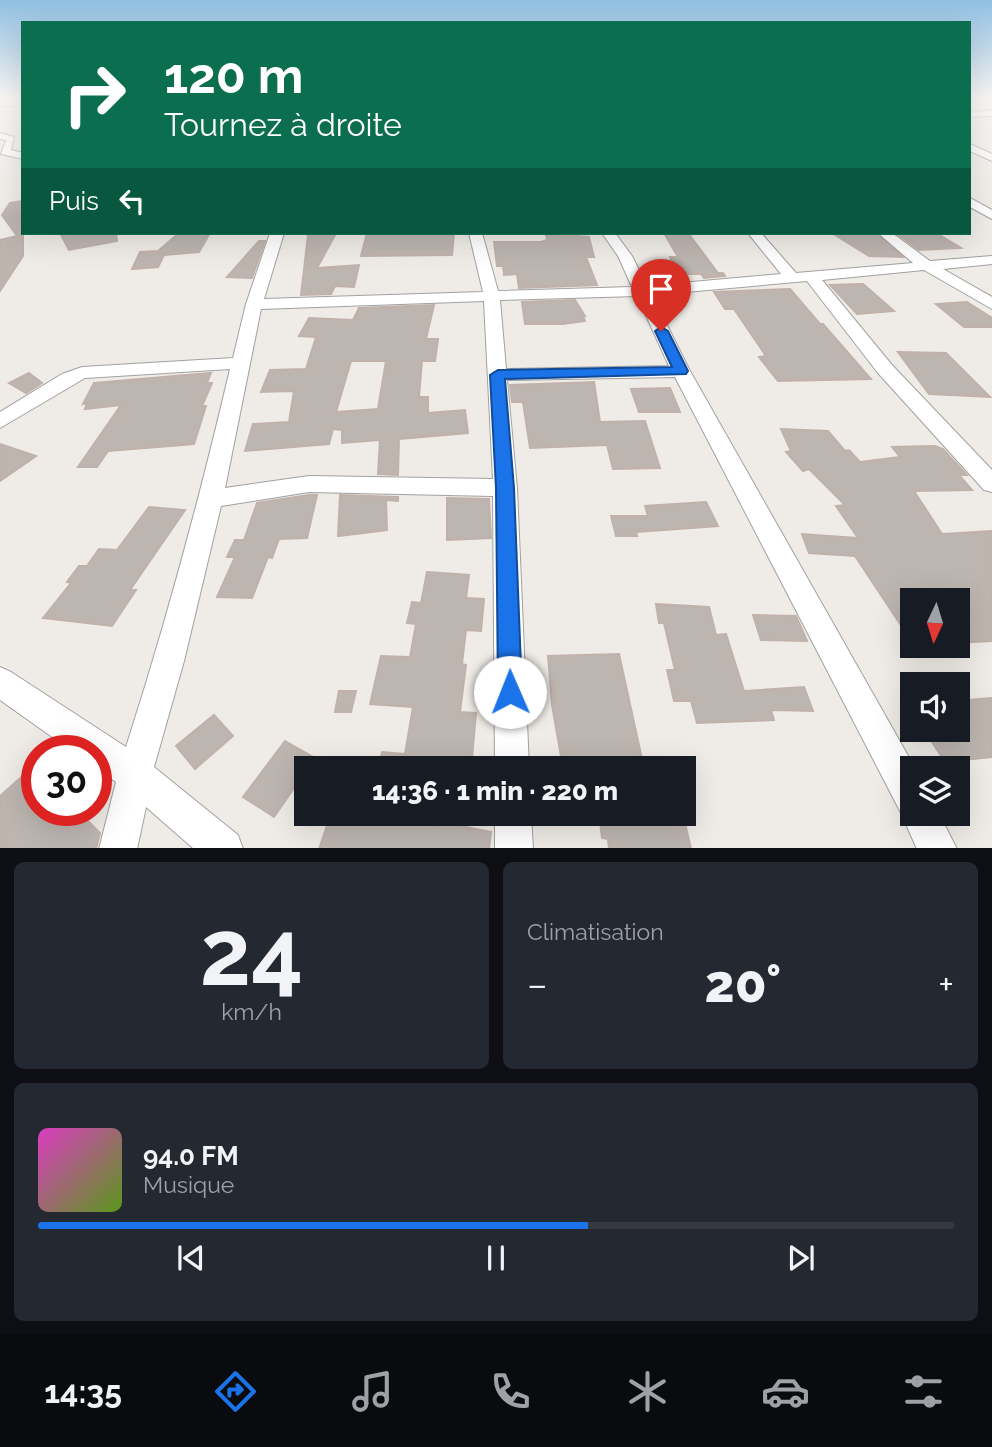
<!DOCTYPE html>
<html lang="fr">
<head>
<meta charset="utf-8">
<style>
  body { margin:0; font-family:Raleway,sans-serif; background:#242831; color:#f1f3f6; height:100vh; display:flex; flex-direction:column; font-size:26px; white-space:nowrap }
  * { box-sizing:border-box; margin:0 }
  p { font-size:23px; color:#9ea1a6 }
  .icon { flex:none; width:38px; height:38px; fill:none; stroke:currentColor; stroke-width:2; stroke-linecap:round; stroke-linejoin:round }
  .map { position:relative; height:848px; overflow:hidden }
  .panel { display:flex; flex-direction:column; gap:14px; padding:14px; background:#0d0f14; flex:1 }
  .panel>* { flex:none }
  .hud { position:absolute; left:21px; top:21px; width:950px; height:214px; border-radius:0px; box-shadow:0 7px 28px #0002; background:#0b6e4f; color:#fff; overflow:hidden }
  .needle { width:46px; rotate:184deg }
  .controls { position:absolute; left:900px; top:588px; display:grid; gap:14px }
  .controls a { display:grid; place-items:center; width:70px; height:70px; border-radius:0px; background:#171b24; box-shadow:0 7px 28px #0002; font-size:35px }
  .speed { position:absolute; left:21px; top:735px; display:flex; gap:14px; font-size:35px; font-weight:700; text-align:center }
  .speed>* { display:grid; place-content:center; width:91px; height:91px; border-radius:50%; background:#171b24; box-shadow:0 7px 28px #0002; line-height:1 }
  .speed .limit { border:10px solid #d22; background:#fff; color:#111 }
  .pin { position:absolute; display:grid; place-items:center; width:60px; height:60px; color:#fff; margin:-72px -30px; border-radius:50% 50% 50% 0; rotate:-45deg; box-shadow:0 0 7px #0007 }
  .pin .icon { rotate:45deg }
  .me { position:absolute; width:77px; margin:-38px; rotate:359deg; stroke-linejoin:round; filter:drop-shadow(0 0 5px #0008) }
  .turn { display:flex; align-items:center; gap:24px; height:147px; padding:0 28px; font-size:32px }
  .turn .icon { width:91px; height:91px; stroke-width:2.5 }
  .turn b { display:block; font-size:49px; line-height:60px }
  .then { display:flex; align-items:center; height:66px; padding:0 28px; background:#0003; gap:14px; font-size:26px }
  .big { font-size:52px; font-weight:800; line-height:1.1 }
  .panel .card { flex:1; display:flex; flex-direction:column; justify-content:center; gap:10px; min-width:0; padding:0 24px; border-radius:10px; background:#242831 }
  .panel .dial { align-items:center; gap:0 }
  .dial b { font-size:91px; line-height:1 }
  .song { display:flex; align-items:center; gap:21px }
  .cover { width:84px; height:84px; border-radius:10px; background:linear-gradient(135deg,hsl(310 70% 55%),hsl(90 70% 35%)) }
  .played { height:7px; border-radius:4px; background:linear-gradient(90deg,#1a73e8 60%,#363941 60%) }
  .keys { display:flex; justify-content:space-around; direction:ltr }
  .heat { display:flex; justify-content:space-between; align-items:center; font-size:38px; direction:ltr }
  .panel .tiles { flex:1; display:grid; gap:14px; grid-template-columns:1fr 1fr }
  .card:last-child { grid-column:span 2 }
  .trip { position:absolute; left:294px; top:756px; width:402px; height:70px; border-radius:0px; background:#171b24; box-shadow:0 7px 28px #0002; font-weight:800; line-height:70px; text-align:center }
  .tabs { display:flex; height:112px; justify-content:space-around; align-items:center; background:#090b0e; color:#9ea1a6 }
  .tabs .icon { width:49px; height:49px }
  .tabs .current { color:#1a73e8 }
  .tabs b { font-size:32px; color:#f1f3f6 }
  .map>svg:first-child { display:block }
  .building { fill:#bdb5b0; stroke:#c0b2ab; stroke-width:2; fill-rule:evenodd }
  .lines { fill:none; stroke-linecap:round; stroke-linejoin:round }
  .minor-casing { stroke:#a1a1a1; stroke-width:2 }
  .minor { fill:#fff; fill-rule:evenodd }
  .route { fill:#1a73e8; stroke:#114b97; stroke-width:2 }
</style>
</head>
<body>
<div class="map">
<svg width="992" height="849" viewBox="0 0 992 849">
  <rect width="100%" height="100%" fill="#efece7"/>
  <g class="building">
    <path d="M 23,201 L 23,256 L 0,291 L 0,240 L 17,236 L 2,215 L 10,203 Z"/>
    <path d="M 60,233 L 116,233 L 117,241 L 69,250 Z"/>
    <path d="M 179,233 L 210,233 L 199,252 L 164,255 L 158,267 L 132,269 L 140,252 L 158,251 Z"/>
    <path d="M 367,233 L 454,233 L 452,255 L 361,256 Z"/>
    <path d="M 664,233 L 688,233 L 718,273 L 723,273 L 725,276 L 704,278 L 701,274 L 677,274 L 670,257 L 678,257 Z"/>
    <path d="M 832,233 L 876,233 L 903,257 L 869,256 Z"/>
    <path d="M 896,233 L 936,233 L 961,248 L 919,250 Z"/>
    <path d="M 546,234 L 589,237 L 594,257 L 586,257 L 597,285 L 519,288 L 517,274 L 504,275 L 503,266 L 497,266 L 494,242 L 541,242 L 547,240 Z"/>
    <path d="M 308,235 L 335,235 L 317,268 L 359,265 L 354,287 L 335,286 L 331,294 L 301,295 Z"/>
    <path d="M 259,241 L 265,241 L 252,278 L 227,277 Z"/>
    <path d="M 860,284 L 863,284 L 894,311 L 857,314 L 830,285 Z"/>
    <path d="M 790,289 L 820,324 L 823,324 L 871,379 L 778,381 L 759,357 L 766,356 L 734,309 L 725,309 L 714,292 Z"/>
    <path d="M 575,300 L 585,316 L 583,316 L 585,321 L 563,324 L 525,324 L 522,302 Z"/>
    <path d="M 967,302 L 992,318 L 992,327 L 964,327 L 936,304 Z"/>
    <path d="M 434,305 L 426,339 L 438,339 L 435,361 L 422,361 L 419,397 L 428,397 L 428,413 L 465,410 L 468,433 L 399,439 L 398,475 L 378,474 L 380,440 L 342,443 L 342,430 L 333,429 L 329,444 L 245,451 L 253,424 L 289,422 L 294,391 L 261,392 L 270,370 L 306,369 L 316,337 L 299,336 L 309,318 L 353,320 L 359,308 ZM 351,361 L 386,361 L 378,409 L 336,412 Z"/>
    <path d="M 898,352 L 946,353 L 990,397 L 929,394 Z"/>
    <path d="M 29,373 L 42,383 L 26,393 L 9,383 Z"/>
    <path d="M 211,373 L 207,383 L 212,383 L 202,406 L 206,406 L 194,444 L 108,451 L 97,467 L 78,467 L 121,405 L 85,409 L 87,403 L 83,404 L 94,383 Z"/>
    <path d="M 594,382 L 600,422 L 645,421 L 660,468 L 613,469 L 607,445 L 530,448 L 523,402 L 512,402 L 510,385 Z"/>
    <path d="M 670,388 L 680,412 L 639,412 L 631,389 Z"/>
    <path d="M 781,429 L 828,431 L 845,451 L 849,450 L 860,462 L 900,457 L 892,447 L 935,446 L 943,449 L 967,475 L 959,475 L 972,490 L 914,491 L 942,534 L 992,531 L 992,641 L 957,643 L 957,600 L 912,600 L 912,642 L 855,556 L 809,553 L 802,534 L 858,538 L 836,506 L 845,505 L 809,469 L 803,471 L 786,452 L 791,451 Z"/>
    <path d="M 0,444 L 36,456 L 0,481 Z"/>
    <path d="M 309,495 L 317,495 L 307,538 L 279,539 L 272,558 L 268,557 L 252,598 L 217,597 L 235,557 L 227,557 L 235,540 L 244,540 L 257,503 Z"/>
    <path d="M 340,495 L 398,497 L 398,501 L 386,500 L 387,530 L 338,536 Z"/>
    <path d="M 447,498 L 489,499 L 491,538 L 447,540 Z"/>
    <path d="M 706,502 L 718,526 L 636,532 L 637,536 L 616,536 L 611,516 L 648,516 L 645,506 Z"/>
    <path d="M 149,507 L 185,510 L 130,590 L 136,590 L 112,626 L 43,618 L 71,583 L 67,582 L 79,566 L 87,566 L 99,549 L 117,550 Z"/>
    <path d="M 427,572 L 469,575 L 466,598 L 484,599 L 481,631 L 466,630 L 462,664 L 466,665 L 460,712 L 476,713 L 472,758 L 460,757 L 459,768 L 379,768 L 382,752 L 405,754 L 413,707 L 370,704 L 381,656 L 410,657 L 416,624 L 407,623 L 412,602 L 421,603 Z"/>
    <path d="M 656,604 L 709,607 L 716,635 L 726,634 L 744,691 L 804,687 L 813,711 L 771,710 L 774,720 L 697,723 L 691,701 L 674,701 L 667,670 L 675,670 L 664,623 L 659,623 Z"/>
    <path d="M 753,615 L 796,616 L 807,641 L 761,640 Z"/>
    <path d="M 619,654 L 644,768 L 563,768 L 552,705 L 548,656 Z"/>
    <path d="M 339,691 L 356,691 L 351,712 L 335,712 Z"/>
    <path d="M 992,698 L 992,757 L 945,762 L 924,730 L 957,730 L 957,701 Z"/>
    <path d="M 214,715 L 233,736 L 195,769 L 176,746 Z"/>
    <path d="M 285,741 L 315,758 L 274,817 L 243,797 Z"/>
    <path d="M 37,763 L 37,810 L 77,810 L 100,833 L 96,849 L 0,849 L 0,796 Z"/>
    <path d="M 331,814 L 373,814 L 436,826 L 437,821 L 491,832 L 489,849 L 319,849 Z"/>
    <path d="M 599,814 L 683,814 L 691,849 L 609,849 L 608,839 L 602,838 Z"/>
  </g>
  <g class="lines">
    <g class="minor-casing">
      <g id="minor">
        <path d="M 23,101 L 23,105 L 0,106 L 0,102 Z"/>
        <path d="M 992,110 L 992,116 L 970,117 L 970,113 Z"/>
        <path d="M 0,133 L 14,137 L 11,150 L 23,153 L 23,159 L 1,154 L 6,140 L 0,139 Z"/>
        <path d="M 970,144 L 992,154 L 992,161 L 970,151 Z"/>
        <path d="M 970,198 L 992,210 L 992,219 L 970,207 Z"/>
        <path d="M 270,233 L 284,233 L 264,299 L 483,292 L 469,233 L 482,233 L 498,291 L 632,287 L 618,256 L 602,233 L 615,233 L 632,256 L 647,286 L 781,274 L 748,233 L 761,233 L 796,273 L 913,263 L 878,233 L 892,233 L 930,261 L 992,256 L 992,264 L 943,269 L 992,297 L 992,309 L 924,270 L 822,280 L 892,365 L 992,470 L 992,492 L 984,490 L 878,373 L 807,281 L 652,295 L 690,371 L 915,768 L 912,768 L 912,814 L 939,814 L 957,849 L 917,849 L 901,813 L 675,377 L 507,380 L 517,488 L 529,768 L 495,768 L 493,496 L 309,492 L 221,506 L 184,661 L 154,767 L 238,835 L 243,849 L 194,849 L 146,807 L 137,849 L 99,849 L 116,782 L 96,768 L 96,751 L 72,751 L 0,700 L 0,667 L 11,672 L 126,747 C 166,623 200,497 230,369 L 85,378 L 0,428 L 0,412 L 62,374 L 82,367 L 233,358 L 246,304 ZM 637,296 L 669,366 L 506,369 L 500,300 ZM 484,301 L 493,479 L 309,476 L 225,488 L 261,309 Z"/>
        <path d="M 495,814 L 531,814 L 533,849 L 495,849 Z"/>
      </g>
    </g>
    <use href="#minor" class="minor"/>
  </g>
  <linearGradient id="sky" x2="0" y2="1"><stop stop-color="#90c0e2"/><stop offset="0.45" stop-color="#f8f6f4"/><stop offset="1" stop-color="#f8f6f4" stop-opacity="0"/></linearGradient>
  <rect width="992" height="218" fill="url(#sky)"/>
  <path class="route" d="M 661,327 L 668,331 L 688,371 L 686,374 L 505,379 L 514,488 L 522,692 L 519,700 L 510,703 L 502,700 L 498,692 L 496,488 L 490,375 L 498,370 L 672,367 L 655,331 Z"/>
</svg>
<div class="controls">
<a><svg class="needle" viewBox="-14 -14 28 28"><path d="M0-13l5 13h-10z" fill="#e53935"/><path d="M0 13l5-13h-10z" fill="#9ea1a6"/></svg></a>
<a><svg class="icon" aria-label="sound" viewBox="0 0 24 24"><path d="M4 9h4l5-4v14l-5-4H4zM17 9q2 3 0 6"/></svg></a>
<a><svg class="icon" aria-label="layers" viewBox="0 0 24 24"><path d="M12 4l9 5-9 5-9-5zM3 14l9 5 9-5"/></svg></a>
</div>
<div class="speed"><div class="limit">30</div></div>
<div class="pin" style="left:661px;top:331px;background:#d93025"><svg class="icon" aria-label="arrive" viewBox="0 0 24 24"><path d="M6 21V4h12l-3 4 3 4H6"/></svg></div>
<svg class="me" style="left:510px;top:692px" viewBox="-20 -20 40 40"><circle r="19" fill="#fff"/><path d="M0-13L10 11 0 6-10 11z" fill="#1a73e8"/></svg>
<div class="trip">14:36 · 1 min · 220 m</div>
<div class="hud">
<div class="turn"><svg class="icon" aria-label="right" viewBox="0 0 24 24"><path d="M7 20v-9h11M14 6l5 5-5 5"/></svg><div><b>120 m</b>Tournez à droite</div></div>
<div class="then">Puis<svg class="icon" aria-label="left" viewBox="0 0 24 24"><path d="M17 20v-9H6M10 6l-5 5 5 5"/></svg></div>
</div>
</div>
<section class="panel">
<div class="tiles">
<div class="card dial"><b>24</b><p>km/h</p></div>
<div class="card"><p>Climatisation</p>
<div class="heat"><a>−</a><b class="big">20°</b><a>+</a></div>
</div>
<div class="card">
<div class="song"><i class="cover"></i><div><b>94.0 FM</b><p>Musique</p></div></div>
<div class="played"></div>
<div class="keys"><svg class="icon" aria-label="previous" viewBox="0 0 24 24"><path d="M18 5L8 12l10 7zM5 5v14"/></svg><svg class="icon" aria-label="pause" viewBox="0 0 24 24"><path d="M8 5v14M16 5v14"/></svg><svg class="icon" aria-label="next" viewBox="0 0 24 24"><path d="M6 5l10 7-10 7zM19 5v14"/></svg></div>
</div>
</div>
</section>
<nav class="tabs">
<b>14:35</b>
<svg class="icon current" aria-label="directions" viewBox="0 0 24 24"><path d="M12 3l9 9-9 9-9-9zM9 14v-3h6M13 9l2 2-2 2"/></svg>
<svg class="icon" aria-label="music" viewBox="0 0 24 24"><path d="M9 18V5l10-2v13"/><circle cx="6" cy="18" r="3"/><circle cx="16" cy="16" r="3"/></svg>
<svg class="icon" aria-label="phone" viewBox="0 0 24 24"><path d="M5 4h4l2 5-3 2q2 4 5 5l2-3 5 2v4C11 20 4 13 5 4z"/></svg>
<svg class="icon" aria-label="climate" viewBox="0 0 24 24"><path d="M12 3v18M4 7l16 10M4 17L20 7"/></svg>
<svg class="icon" aria-label="car" viewBox="0 0 24 24"><path d="M5 17H2v-5l4-1 3-4h7l3 4 3 1v5h-3M9 17h6M6 11h13"/><circle cx="7" cy="17" r="2"/><circle cx="17" cy="17" r="2"/></svg>
<svg class="icon" aria-label="filters" viewBox="0 0 24 24"><path d="M4 7h16M4 17h16"/><circle cx="9" cy="7" r="2"/><circle cx="15" cy="17" r="2"/></svg>
</nav>
</body>
</html>
